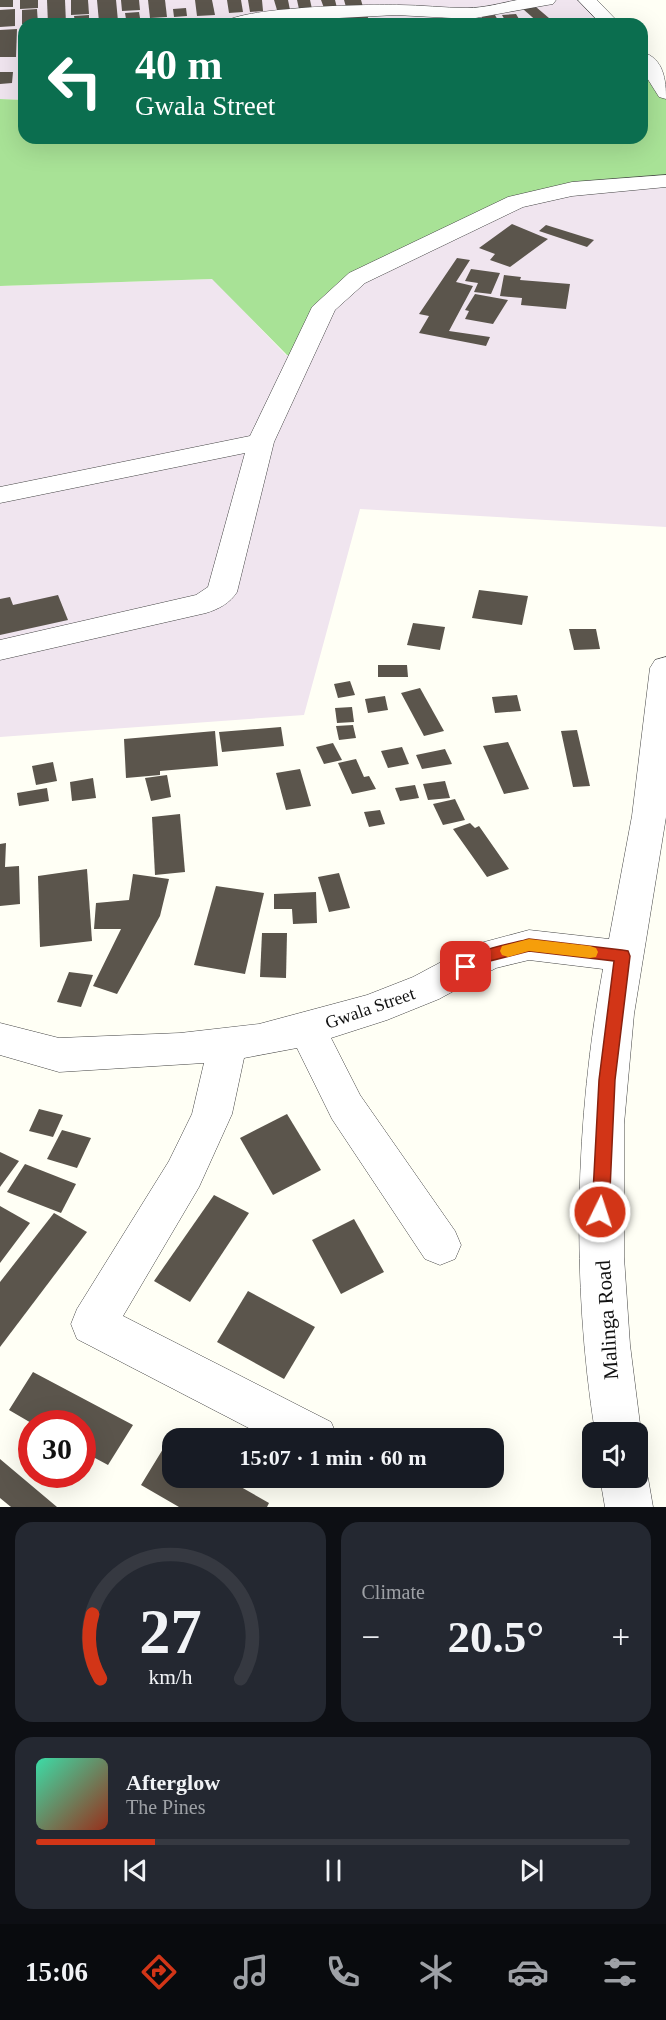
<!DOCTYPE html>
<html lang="en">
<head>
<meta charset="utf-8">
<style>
  body { margin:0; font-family:Georgia,serif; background:#242831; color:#f1f3f6; height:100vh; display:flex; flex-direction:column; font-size:22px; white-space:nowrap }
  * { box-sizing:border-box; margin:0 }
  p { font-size:20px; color:#9ea1a6 }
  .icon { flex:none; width:33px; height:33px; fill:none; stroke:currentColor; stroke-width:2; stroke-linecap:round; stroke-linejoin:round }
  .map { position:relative; height:1507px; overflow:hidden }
  .panel { display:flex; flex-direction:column; gap:15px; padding:15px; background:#0d0f14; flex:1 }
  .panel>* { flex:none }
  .guide { position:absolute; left:18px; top:18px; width:630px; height:126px; border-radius:18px; box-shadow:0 6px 24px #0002; background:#0b6e4f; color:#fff; overflow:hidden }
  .buttons { position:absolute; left:582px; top:1422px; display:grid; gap:12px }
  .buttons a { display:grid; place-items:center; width:66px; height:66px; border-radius:12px; background:#171b24; box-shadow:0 6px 24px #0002; font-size:30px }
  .speed { position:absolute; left:18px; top:1410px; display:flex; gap:12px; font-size:30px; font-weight:700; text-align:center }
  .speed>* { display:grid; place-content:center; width:78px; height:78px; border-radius:50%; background:#171b24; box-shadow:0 6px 24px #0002; line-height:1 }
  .speed .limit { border:9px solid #d22; background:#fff; color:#111 }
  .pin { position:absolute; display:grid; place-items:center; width:51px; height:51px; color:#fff; margin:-26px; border-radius:12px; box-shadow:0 3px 9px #0006 }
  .me { position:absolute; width:66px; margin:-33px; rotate:4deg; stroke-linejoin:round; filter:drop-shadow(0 0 4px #0008) }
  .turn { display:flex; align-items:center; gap:21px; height:126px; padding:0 18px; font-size:27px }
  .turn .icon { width:78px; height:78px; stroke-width:2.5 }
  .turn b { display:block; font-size:42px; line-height:51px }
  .big { font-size:45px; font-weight:800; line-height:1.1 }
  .panel .tile { flex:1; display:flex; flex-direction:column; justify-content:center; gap:9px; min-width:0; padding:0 21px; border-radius:18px; background:#242831 }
  .panel .dial { align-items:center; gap:0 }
  .dial svg { height:156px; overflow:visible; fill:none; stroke:#363941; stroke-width:7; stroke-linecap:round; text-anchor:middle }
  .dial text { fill:#f1f3f6; stroke:none }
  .song { display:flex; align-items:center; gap:18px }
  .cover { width:72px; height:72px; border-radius:9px; background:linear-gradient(135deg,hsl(160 70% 55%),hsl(10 70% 35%)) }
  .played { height:6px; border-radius:3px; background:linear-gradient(90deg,#d23517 20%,#363941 20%) }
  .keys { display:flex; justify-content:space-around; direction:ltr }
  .heat { display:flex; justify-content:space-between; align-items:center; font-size:33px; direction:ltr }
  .panel .tiles { flex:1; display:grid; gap:15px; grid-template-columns:1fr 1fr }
  .tile:last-child { grid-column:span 2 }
  .trip { position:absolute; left:162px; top:1428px; width:342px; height:60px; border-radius:18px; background:#171b24; box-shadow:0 6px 24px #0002; font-weight:800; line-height:60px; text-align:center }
  .menu { display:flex; height:96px; justify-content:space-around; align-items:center; background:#090b0e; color:#9ea1a6 }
  .menu .icon { width:42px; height:42px }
  .menu .selected { color:#d23517 }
  .menu b { font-size:27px; color:#f1f3f6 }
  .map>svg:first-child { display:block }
  .industrial { fill:#f0e5ef }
  .forest { fill:#a8e296 }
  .building { fill:#5b554c }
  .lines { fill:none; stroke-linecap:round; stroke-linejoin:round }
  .minor-casing { stroke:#444; stroke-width:1 }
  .minor { fill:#fff; fill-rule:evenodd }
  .route { fill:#d23517; stroke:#88220f; stroke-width:1.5 }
  .slow { fill:#f59e0b }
  .labels { text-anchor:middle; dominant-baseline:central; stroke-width:6; stroke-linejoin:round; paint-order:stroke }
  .street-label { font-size:18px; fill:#111; stroke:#fff }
  .near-street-label { font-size:21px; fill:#111; stroke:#fff }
</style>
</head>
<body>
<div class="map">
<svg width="666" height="1507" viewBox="0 0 666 1507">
  <rect width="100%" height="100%" fill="#fffff5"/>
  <g class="industrial">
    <path d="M 0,0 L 586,0 L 610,24 L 24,24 L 24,100 L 0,99 Z"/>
    <path d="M 666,181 L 666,527 L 360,509 L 304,715 L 0,737 L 0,286 L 213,279 L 286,355 L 357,278 L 515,202 Z"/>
  </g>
  <path class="forest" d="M 642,61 L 666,96 L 666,181 L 546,194 L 357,278 L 300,356 L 287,355 L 212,279 L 0,286 L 0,99 L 24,100 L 24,138 L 642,138 Z"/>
  <g class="building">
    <rect x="0" y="0" width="13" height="7"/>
    <path d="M 20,0 L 38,0 L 38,8 L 20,9 Z"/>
    <path d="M 47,0 L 65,0 L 66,24 L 48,24 Z"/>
    <path d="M 71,0 L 88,0 L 89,14 L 71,15 Z"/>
    <path d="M 97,0 L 116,0 L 118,21 L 99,22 Z"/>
    <path d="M 121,0 L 139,0 L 140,10 L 122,11 Z"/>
    <path d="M 148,0 L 165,0 L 167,17 L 150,18 Z"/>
    <path d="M 195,0 L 212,0 L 215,15 L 197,16 Z"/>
    <path d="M 227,0 L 241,0 L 243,12 L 229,13 Z"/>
    <path d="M 248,0 L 262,0 L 263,11 L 250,12 Z"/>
    <path d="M 274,0 L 288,0 L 290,10 L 277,10 Z"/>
    <path d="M 297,0 L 310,0 L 312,9 L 299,9 Z"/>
    <path d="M 321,0 L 335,0 L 337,8 L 324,8 Z"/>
    <path d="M 344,0 L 361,0 L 363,7 L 346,7 Z"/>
    <path d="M 536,7 L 556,24 L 540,24 L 523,9 Z"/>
    <path d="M 186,8 L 187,16 L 174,17 L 173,9 Z"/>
    <path d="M 15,9 L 15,26 L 0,27 L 0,10 Z"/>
    <path d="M 37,9 L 38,24 L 22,24 L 22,10 Z"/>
    <path d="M 139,12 L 140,18 L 126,19 L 125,13 Z"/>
    <path d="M 516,14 L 522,24 L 507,24 L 502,15 Z"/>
    <path d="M 89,15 L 89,21 L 75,22 L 74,16 Z"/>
    <path d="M 367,15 L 369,20 L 339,22 L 337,16 Z"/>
    <path d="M 495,15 L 500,24 L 485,24 L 481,16 Z"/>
    <path d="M 315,17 L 316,23 L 271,24 L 270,19 Z"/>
    <path d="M 216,18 L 217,24 L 131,24 L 131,22 Z"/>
    <path d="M 17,29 L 16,57 L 0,57 L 0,30 Z"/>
    <path d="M 0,72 L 13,72 L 12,83 L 0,84 Z"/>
    <path d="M 512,224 L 548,239 L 510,267 L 490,260 L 495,254 L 479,248 Z"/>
    <path d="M 546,225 L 594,240 L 587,247 L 539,231 Z"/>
    <path d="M 457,258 L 470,260 L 456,282 L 473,286 L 449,331 L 490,337 L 486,346 L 419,333 L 429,316 L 419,314 Z"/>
    <path d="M 471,269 L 500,273 L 491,294 L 474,292 L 478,283 L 465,281 Z"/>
    <path d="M 504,275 L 521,277 L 520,280 L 570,284 L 566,309 L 521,305 L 522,298 L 500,296 Z"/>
    <path d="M 475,294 L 508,300 L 493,324 L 465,319 L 469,311 L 465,310 Z"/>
    <path d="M 479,590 L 528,596 L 522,625 L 472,618 Z"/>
    <path d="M 58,595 L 68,620 L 0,635 L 0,599 L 10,597 L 13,605 Z"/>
    <path d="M 413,623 L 445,627 L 440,650 L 407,645 Z"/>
    <path d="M 569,629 L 596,629 L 600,649 L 574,650 Z"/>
    <path d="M 378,665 L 407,665 L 408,677 L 378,677 Z"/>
    <path d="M 350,681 L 355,695 L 338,698 L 334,684 Z"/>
    <path d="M 420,688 L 444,731 L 424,736 L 401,693 Z"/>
    <path d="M 517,695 L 521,711 L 495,713 L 492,697 Z"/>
    <path d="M 385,696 L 388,710 L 368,713 L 365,699 Z"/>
    <path d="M 352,707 L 354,722 L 337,723 L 335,708 Z"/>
    <path d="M 353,725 L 356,738 L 339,740 L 336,726 Z"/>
    <path d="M 281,727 L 284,746 L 222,752 L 219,732 Z"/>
    <path d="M 577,730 L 590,786 L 573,787 L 561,731 Z"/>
    <path d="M 215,731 L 218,766 L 160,771 L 160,775 L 126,778 L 124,739 Z"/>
    <path d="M 508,742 L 529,789 L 504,794 L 483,746 Z"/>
    <path d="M 333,743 L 342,760 L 324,764 L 316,747 Z"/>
    <path d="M 402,747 L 409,764 L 388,768 L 381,751 Z"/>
    <path d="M 445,749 L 452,764 L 422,769 L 416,755 Z"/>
    <path d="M 356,759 L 364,777 L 369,776 L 376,789 L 352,794 L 338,763 Z"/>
    <path d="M 53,762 L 57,781 L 36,785 L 32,766 Z"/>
    <path d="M 300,769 L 311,806 L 286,810 L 276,773 Z"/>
    <path d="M 167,775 L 171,797 L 151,801 L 145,778 Z"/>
    <path d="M 93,778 L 96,798 L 72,801 L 70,782 Z"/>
    <path d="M 445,781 L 450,798 L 428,800 L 423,784 Z"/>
    <path d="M 415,785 L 419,798 L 400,801 L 395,788 Z"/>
    <path d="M 47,788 L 49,801 L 19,806 L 17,793 Z"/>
    <path d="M 455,799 L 465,820 L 443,825 L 433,804 Z"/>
    <path d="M 380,810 L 385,824 L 369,827 L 364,812 Z"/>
    <path d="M 180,814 L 185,872 L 155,875 L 152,817 Z"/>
    <path d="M 470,823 L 475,828 L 479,826 L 509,869 L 487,877 L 453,829 Z"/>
    <path d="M 6,843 L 5,867 L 19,866 L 20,904 L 0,906 L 0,844 Z"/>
    <path d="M 87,869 L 92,941 L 40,947 L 38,876 Z"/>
    <path d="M 339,873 L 350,908 L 329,912 L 318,877 Z"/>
    <path d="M 133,874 L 169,879 L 160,916 L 117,994 L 93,986 L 121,929 L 94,929 L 96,903 L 129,900 Z"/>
    <path d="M 216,886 L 264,893 L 245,974 L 194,965 Z"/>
    <path d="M 316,892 L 317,923 L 293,924 L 292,909 L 274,909 L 274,894 Z"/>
    <path d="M 262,933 L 287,933 L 286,978 L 260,977 Z"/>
    <path d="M 69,972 L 93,975 L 81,1007 L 57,1002 Z"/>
    <path d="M 39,1109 L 63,1115 L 53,1137 L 29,1131 Z"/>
    <path d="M 287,1114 L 321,1170 L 273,1195 L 240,1138 Z"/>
    <path d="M 62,1130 L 91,1138 L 77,1168 L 47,1159 Z"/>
    <path d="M 0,1152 L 19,1161 L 0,1187 Z"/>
    <path d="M 25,1164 L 76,1184 L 61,1213 L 7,1192 Z"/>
    <path d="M 214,1195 L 249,1213 L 190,1302 L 154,1281 Z"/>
    <path d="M 0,1206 L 30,1223 L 0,1263 Z"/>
    <path d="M 54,1213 L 87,1232 L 0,1347 L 0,1282 Z"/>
    <path d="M 354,1219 L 384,1272 L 341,1294 L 312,1240 Z"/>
    <path d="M 248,1291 L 315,1327 L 284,1379 L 217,1342 Z"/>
    <path d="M 33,1372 L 133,1425 L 108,1465 L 82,1451 L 82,1424 L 33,1424 L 9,1410 Z"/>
    <path d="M 166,1444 L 172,1447 L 172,1478 L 225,1478 L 269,1503 L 267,1507 L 179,1507 L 141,1485 Z"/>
    <path d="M 0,1459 L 57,1507 L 11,1507 L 0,1498 Z"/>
  </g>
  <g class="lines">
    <g class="minor-casing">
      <g id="minor">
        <path d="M 517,0 L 556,0 L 553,4 L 547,5 L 470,19 L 396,15 L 223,24 C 234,7 373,4 399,5 C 421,5 444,8 467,8 C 484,8 501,3 517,0 Z"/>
        <path d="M 578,0 L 597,0 L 620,24 L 601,24 Z"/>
        <path d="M 642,52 C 664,58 666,80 666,99 L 659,97 L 642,70 Z"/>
        <path d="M 666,175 L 666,187 L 572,196 L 523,207 L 365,283 L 335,310 L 274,442 L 237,592 C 230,603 219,609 206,613 L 0,660 L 0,640 L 196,595 L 208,587 L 245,453 L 0,503 L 0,487 L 250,436 L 312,307 L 349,273 L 508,197 L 572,182 Z"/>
        <path d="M 666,657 L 666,817 L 634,1014 L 624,1124 L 624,1257 L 630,1345 L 641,1432 L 638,1441 L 638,1432 L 595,1432 C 571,1280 575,1120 603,969 L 529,960 L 496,968 L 439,999 L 387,1020 L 331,1038 L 360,1095 L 455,1231 L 461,1245 L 455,1259 L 440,1265 L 425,1259 L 332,1119 L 297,1048 L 244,1058 L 232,1114 L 199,1187 L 123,1316 L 331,1422 L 338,1438 L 268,1438 L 77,1339 L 71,1324 L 77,1309 L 169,1161 L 192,1114 L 204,1063 L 59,1072 L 0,1055 L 0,1023 L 59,1038 L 180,1033 L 259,1024 L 367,995 L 413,977 L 473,945 L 529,930 L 609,939 L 632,816 L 650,668 L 655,660 Z"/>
        <path d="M 638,1460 L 641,1461 L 648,1478 L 653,1507 L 605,1507 L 600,1478 L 638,1478 Z"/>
      </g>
    </g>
    <use href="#minor" class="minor"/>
  </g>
  <path class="route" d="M 529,939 L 622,950 L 628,951 L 630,956 L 615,1080 L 609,1212 L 607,1218 L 600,1220 L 594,1218 L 592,1212 L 599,1080 L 614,961 L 529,951 L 490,961 L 466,973 L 461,971 L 458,967 C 467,950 512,944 529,939 Z"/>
  <path class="slow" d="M 529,939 L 590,946 L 596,948 L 598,952 L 596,957 L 590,958 L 529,951 L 508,957 L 502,955 L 500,951 L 502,946 Z"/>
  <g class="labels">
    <g class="street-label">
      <text transform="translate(370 1008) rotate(-19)">Gwala Street</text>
    </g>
    <g class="near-street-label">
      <text transform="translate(607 1320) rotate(-94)">Malinga Road</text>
    </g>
  </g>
</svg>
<div class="buttons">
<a><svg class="icon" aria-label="sound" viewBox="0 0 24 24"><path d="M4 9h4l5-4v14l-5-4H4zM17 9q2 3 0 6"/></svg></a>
</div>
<div class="speed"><div class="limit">30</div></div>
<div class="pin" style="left:466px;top:967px;background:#d93025"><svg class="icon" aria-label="arrive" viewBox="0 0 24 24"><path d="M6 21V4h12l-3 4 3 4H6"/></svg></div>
<svg class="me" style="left:600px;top:1212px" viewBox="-20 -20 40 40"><circle r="17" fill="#d23517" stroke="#fff" stroke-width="3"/><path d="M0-11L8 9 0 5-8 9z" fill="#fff"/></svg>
<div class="trip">15:07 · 1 min · 60 m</div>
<div class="guide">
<div class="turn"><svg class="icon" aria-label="left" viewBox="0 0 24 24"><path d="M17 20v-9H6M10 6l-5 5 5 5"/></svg><div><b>40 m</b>Gwala Street</div></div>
</div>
</div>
<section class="panel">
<div class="tiles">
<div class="tile dial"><svg viewBox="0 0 100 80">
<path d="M14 69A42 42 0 1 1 86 69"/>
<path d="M14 69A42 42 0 0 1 10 36" stroke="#d23517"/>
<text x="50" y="56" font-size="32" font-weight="700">27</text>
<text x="50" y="72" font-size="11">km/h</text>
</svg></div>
<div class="tile"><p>Climate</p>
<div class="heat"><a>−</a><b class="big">20.5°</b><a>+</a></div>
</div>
<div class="tile">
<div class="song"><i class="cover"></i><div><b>Afterglow</b><p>The Pines</p></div></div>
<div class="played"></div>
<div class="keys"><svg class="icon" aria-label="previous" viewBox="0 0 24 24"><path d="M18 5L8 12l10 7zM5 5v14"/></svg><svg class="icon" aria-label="pause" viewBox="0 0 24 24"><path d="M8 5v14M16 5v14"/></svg><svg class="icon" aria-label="next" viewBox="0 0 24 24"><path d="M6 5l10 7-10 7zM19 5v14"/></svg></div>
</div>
</div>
</section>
<nav class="menu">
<b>15:06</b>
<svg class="icon selected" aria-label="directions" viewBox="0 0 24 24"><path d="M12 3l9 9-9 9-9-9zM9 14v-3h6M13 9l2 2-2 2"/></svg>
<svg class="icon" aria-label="music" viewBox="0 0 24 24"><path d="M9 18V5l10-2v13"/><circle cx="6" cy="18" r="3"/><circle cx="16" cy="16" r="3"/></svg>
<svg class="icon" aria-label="phone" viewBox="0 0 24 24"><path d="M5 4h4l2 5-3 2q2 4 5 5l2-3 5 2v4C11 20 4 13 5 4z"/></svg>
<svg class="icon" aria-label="climate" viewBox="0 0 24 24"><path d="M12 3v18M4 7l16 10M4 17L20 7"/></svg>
<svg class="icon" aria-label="car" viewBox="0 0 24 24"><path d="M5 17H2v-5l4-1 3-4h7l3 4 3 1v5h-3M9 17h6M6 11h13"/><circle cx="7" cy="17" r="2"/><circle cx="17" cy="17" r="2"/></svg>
<svg class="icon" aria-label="filters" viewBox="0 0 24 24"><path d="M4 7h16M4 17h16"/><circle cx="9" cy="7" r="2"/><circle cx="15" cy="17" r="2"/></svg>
</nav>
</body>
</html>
